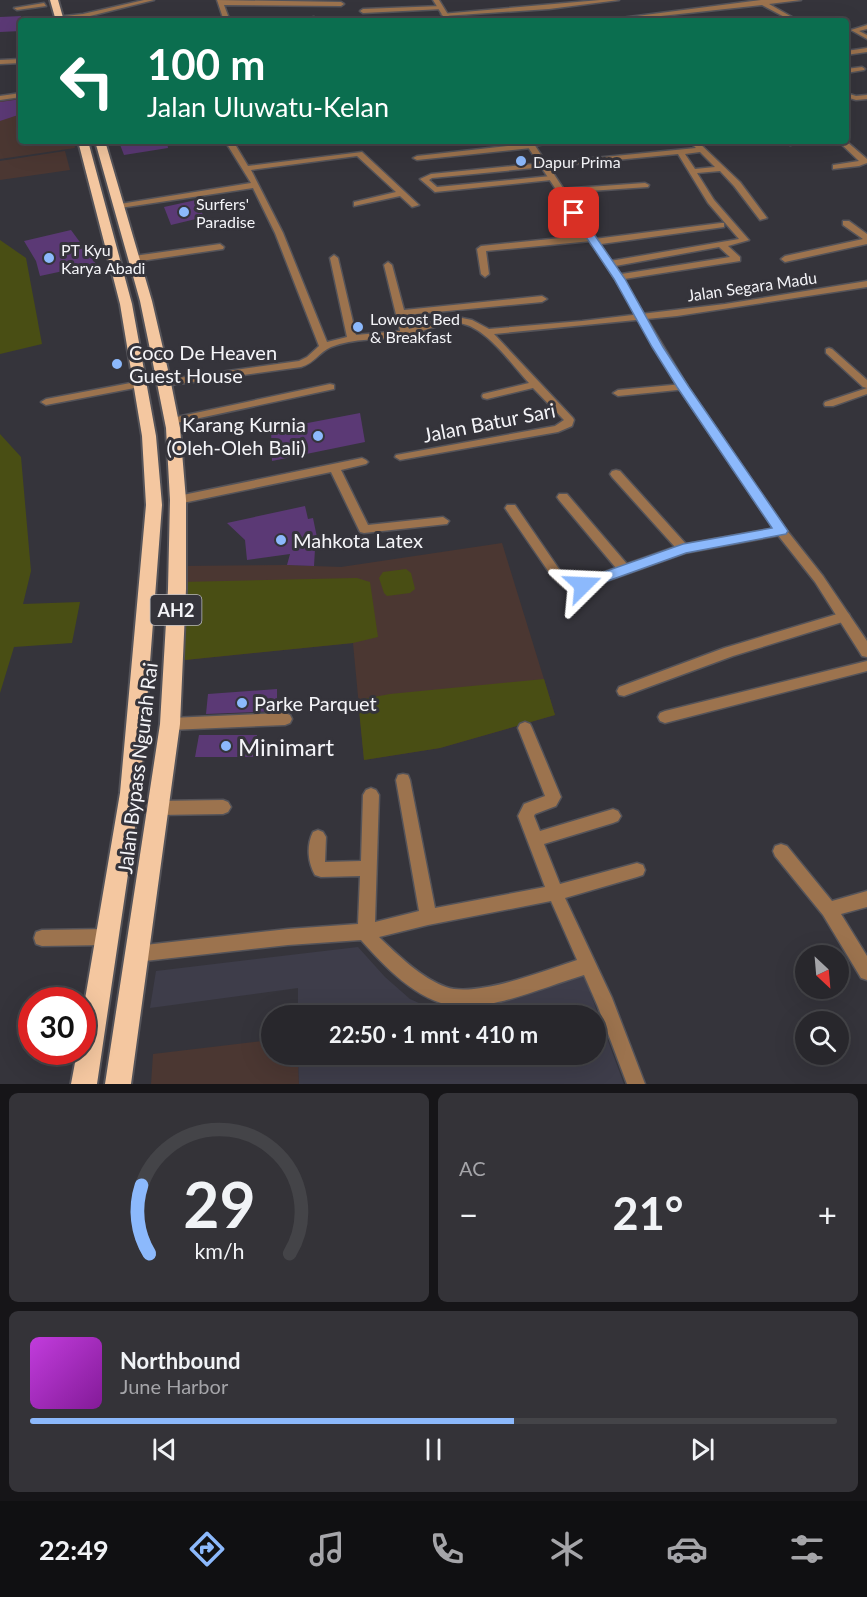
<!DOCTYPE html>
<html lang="id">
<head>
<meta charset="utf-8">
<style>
  body { margin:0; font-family:Lato,sans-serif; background:#343338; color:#f1f3f6; height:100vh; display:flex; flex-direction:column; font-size:22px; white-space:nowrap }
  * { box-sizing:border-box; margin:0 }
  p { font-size:20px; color:#a5a5a9 }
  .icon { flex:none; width:33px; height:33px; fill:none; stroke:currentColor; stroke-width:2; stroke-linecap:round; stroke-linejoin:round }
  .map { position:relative; height:1084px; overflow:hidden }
  .details { display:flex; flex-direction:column; gap:9px; padding:9px; background:#161518; flex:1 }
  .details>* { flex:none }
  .guide { position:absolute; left:18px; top:18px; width:831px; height:126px; border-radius:6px; box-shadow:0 6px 24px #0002,0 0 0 2px #444448; background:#0b6e4f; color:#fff; overflow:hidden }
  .needle { width:39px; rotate:154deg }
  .buttons { position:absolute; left:795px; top:945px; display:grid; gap:12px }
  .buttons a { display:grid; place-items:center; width:54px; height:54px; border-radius:50%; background:#28272c; box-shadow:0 6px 24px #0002,0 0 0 2px #444448; font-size:30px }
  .speed { position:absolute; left:18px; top:987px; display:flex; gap:12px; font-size:30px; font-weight:700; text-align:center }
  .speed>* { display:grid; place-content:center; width:78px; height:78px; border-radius:50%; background:#28272c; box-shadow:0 6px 24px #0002,0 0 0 2px #444448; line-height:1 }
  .speed .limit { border:9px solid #d22; background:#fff; color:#111 }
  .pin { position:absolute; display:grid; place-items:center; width:51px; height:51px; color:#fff; margin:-26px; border-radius:12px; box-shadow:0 3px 9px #0006 }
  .me { position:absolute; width:66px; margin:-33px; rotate:69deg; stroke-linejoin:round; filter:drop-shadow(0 0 4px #0008) }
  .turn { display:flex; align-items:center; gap:21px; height:126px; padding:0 30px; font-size:27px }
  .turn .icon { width:78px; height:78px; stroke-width:2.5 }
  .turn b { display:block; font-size:42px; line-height:51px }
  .big { font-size:45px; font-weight:700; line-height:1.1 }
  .details .card { flex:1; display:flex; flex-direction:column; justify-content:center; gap:9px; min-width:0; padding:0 21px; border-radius:9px; background:#343338 }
  .details .dial { align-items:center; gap:0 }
  .dial svg { height:156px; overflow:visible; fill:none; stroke:#444448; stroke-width:7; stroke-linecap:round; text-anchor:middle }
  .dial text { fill:#f1f3f6; stroke:none }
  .song { display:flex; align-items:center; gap:18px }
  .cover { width:72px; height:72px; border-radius:9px; background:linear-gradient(135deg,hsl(290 70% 55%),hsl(290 70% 35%)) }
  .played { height:6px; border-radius:3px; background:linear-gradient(90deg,#8cb9fc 60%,#444448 60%) }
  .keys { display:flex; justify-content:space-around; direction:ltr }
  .heat { display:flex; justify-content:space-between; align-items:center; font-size:33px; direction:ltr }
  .details .tiles { flex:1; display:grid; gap:9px; grid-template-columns:1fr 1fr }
  .card:last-child { grid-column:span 2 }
  .trip { position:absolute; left:261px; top:1005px; width:345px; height:60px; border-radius:30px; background:#28272c; box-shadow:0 6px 24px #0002,0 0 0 2px #444448; font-weight:700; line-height:60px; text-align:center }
  .tabs { display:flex; height:96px; justify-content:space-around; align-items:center; background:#101012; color:#a5a5a9 }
  .tabs .icon { width:42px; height:42px }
  .tabs .active { color:#8cb9fc }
  .tabs b { font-size:27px; color:#f1f3f6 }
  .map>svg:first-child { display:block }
  .commercial { fill:#4b3732 }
  .built { fill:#3e3d4a }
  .green { fill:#494e14 }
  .building { fill:#5b3975 }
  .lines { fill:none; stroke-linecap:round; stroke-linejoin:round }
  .minor-casing { stroke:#545359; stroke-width:3 }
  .tertiary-casing { stroke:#545359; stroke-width:3 }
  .trunk-casing { stroke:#545359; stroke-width:4 }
  .minor { fill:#9c734e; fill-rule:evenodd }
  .tertiary { fill:#9c734e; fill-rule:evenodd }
  .trunk { fill:#f4c7a0; fill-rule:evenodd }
  .route { fill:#8cb9fc; stroke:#5b78a4; stroke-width:1.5 }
  .poi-dot { fill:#8cb9fc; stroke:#35343b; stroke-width:2 }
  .labels { text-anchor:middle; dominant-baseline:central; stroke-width:6; stroke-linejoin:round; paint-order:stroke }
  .far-poi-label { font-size:16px; fill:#f4f4f8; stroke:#35343b; text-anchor:start }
  .far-street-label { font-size:16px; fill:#f4f4f8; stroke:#35343b }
  .shield { fill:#35343b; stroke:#bbbabf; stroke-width:1.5 }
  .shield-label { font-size:18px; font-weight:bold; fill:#f4f4f8 }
  .poi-label { font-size:20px; fill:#f4f4f8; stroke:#35343b; text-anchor:start }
  .street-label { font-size:20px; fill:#f4f4f8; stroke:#35343b }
  .near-poi-label { font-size:24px; fill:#f4f4f8; stroke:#35343b; text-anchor:start }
</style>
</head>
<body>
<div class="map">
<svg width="867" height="1084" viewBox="0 0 867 1084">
  <rect width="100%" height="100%" fill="#35343b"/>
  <g class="commercial">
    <path d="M 21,97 L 21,141 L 74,141 L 75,148 L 0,159 L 0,99 Z"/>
    <path d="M 65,151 L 70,170 L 0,180 L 0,161 Z"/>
    <path d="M 502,543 L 555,715 L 440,748 L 364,760 L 353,643 L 185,660 L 181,566 L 287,565 L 341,567 Z"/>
    <path d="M 271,1040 L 272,1054 L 298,1055 L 299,1084 L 151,1084 L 153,1054 Z"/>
  </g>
  <path class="built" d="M 358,947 L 385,977 L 410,999 L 432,1009 L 461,1011 L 584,976 L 624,1084 L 299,1084 L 298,1055 L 596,1054 L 596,1016 L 298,1015 L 298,988 L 150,1008 L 156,971 Z"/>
  <g class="green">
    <path d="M 0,240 L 26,258 L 42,344 L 0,354 Z"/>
    <path d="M 0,434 L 21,457 L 31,571 L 23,604 L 80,602 L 72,643 L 14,647 L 0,693 Z"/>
    <path d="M 406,569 L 411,573 L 415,589 L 410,593 L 387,596 L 384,593 L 379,578 L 383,572 Z"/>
    <path d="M 357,578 L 370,582 L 378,637 L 353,643 L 185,660 L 181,582 Z"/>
    <path d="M 544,679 L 555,715 L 440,748 L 364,760 L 358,700 L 390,694 Z"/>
  </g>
  <g class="building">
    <path d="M 21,16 L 21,31 L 0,32 L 0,17 Z"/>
    <path d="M 21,99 L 21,114 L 0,121 L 0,102 Z"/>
    <path d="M 128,141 L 167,141 L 168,148 L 124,155 L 119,142 Z"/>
    <path d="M 196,200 L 204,217 L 171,225 L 164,207 Z"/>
    <path d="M 71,230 L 96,264 L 40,276 L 36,261 L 24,241 Z"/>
    <path d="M 360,413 L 365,442 L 272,461 L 271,430 Z"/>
    <path d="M 305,506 L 308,519 L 313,518 L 319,547 L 315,549 L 314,566 L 287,565 L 290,554 L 247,560 L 245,540 L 227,523 Z"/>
    <path d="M 277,689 L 277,711 L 206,714 L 208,694 Z"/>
    <path d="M 199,735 L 257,735 L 254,757 L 195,757 Z"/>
  </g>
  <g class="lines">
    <g class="minor-casing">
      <g id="minor">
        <path d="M 144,0 L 154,0 L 86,17 L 89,21 L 83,21 L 81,18 L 59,19 L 56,17 L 83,14 Z"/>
        <path d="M 217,0 L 341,2 L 344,4 L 341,6 L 224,5 L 230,21 L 224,21 Z"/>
        <path d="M 600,0 L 619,0 L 549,9 L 444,16 L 441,14 Z"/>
        <path d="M 761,0 L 801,0 L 769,4 L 799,21 L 792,21 L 762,5 L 615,21 L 598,21 Z"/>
        <path d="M 44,3 L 46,6 L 17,10 L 14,8 Z"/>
        <path d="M 441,6 L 443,9 L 363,13 L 360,11 L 363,9 Z"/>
        <path d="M 314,17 L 322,21 L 295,21 Z"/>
        <path d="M 867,25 L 867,29 L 859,31 L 867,35 L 867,39 L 851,30 Z"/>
        <path d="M 867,48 L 867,52 L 846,55 L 846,51 Z"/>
        <path d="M 21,59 L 21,63 L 0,64 L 0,60 Z"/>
        <path d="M 862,67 L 865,69 L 864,70 L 846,73 L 846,69 Z"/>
        <path d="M 21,93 L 21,97 L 0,100 L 0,96 Z"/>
        <path d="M 846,93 L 856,96 L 867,95 L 867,99 L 856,100 L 846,97 Z"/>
        <path d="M 225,141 L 233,141 L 248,166 L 362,152 L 419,205 L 412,207 L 400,196 L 354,206 L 354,202 L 396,192 L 357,156 L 251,170 L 283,233 L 327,342 L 347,337 L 330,258 L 334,255 L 338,258 L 356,335 L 400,331 L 384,265 L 388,262 L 392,265 L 404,310 L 542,296 L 547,299 L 542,302 L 405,315 L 409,329 L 444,319 L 457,317 L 472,320 L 489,329 L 582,321 L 725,304 L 867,281 L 867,287 L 677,316 L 494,334 L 573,418 L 574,420 L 572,426 L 558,432 L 400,460 L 395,457 L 396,455 L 555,426 L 564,420 L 533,388 L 487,399 L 483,398 L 482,396 L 483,394 L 529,383 C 510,363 482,320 452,323 C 435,325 420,333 403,336 C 380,340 354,338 331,347 C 319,352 315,363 301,367 L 164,386 L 159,383 L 164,380 L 299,361 L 307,357 L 319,346 L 275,233 L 253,188 L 120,208 L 116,206 L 120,204 L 251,183 Z"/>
        <path d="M 563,141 C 553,146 539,142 531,148 L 417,160 L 413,158 L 417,156 L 527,144 L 530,142 Z"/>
        <path d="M 689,141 L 697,141 L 740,182 L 767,218 L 760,220 L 734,186 L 720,171 L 697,173 L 714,200 L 749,240 L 728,246 L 740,257 L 740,261 L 618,280 L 615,279 L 615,275 L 730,257 L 719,247 L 610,267 L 606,264 L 610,261 L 739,239 L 708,203 L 678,154 L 432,178 L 429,180 L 437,187 L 551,176 L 555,178 L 551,180 L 435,192 L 420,179 L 431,174 L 696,148 ZM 700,152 L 715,167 L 695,169 L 685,154 Z"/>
        <path d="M 789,141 L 809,141 L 790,145 L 786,143 Z"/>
        <path d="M 838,141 L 846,141 L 867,159 L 867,163 L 859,166 L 833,169 L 833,165 L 859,161 Z"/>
        <path d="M 645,183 L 649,185 L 648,187 L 560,193 L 556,191 L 560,189 Z"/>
        <path d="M 843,221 L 849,221 L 867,234 L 867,244 L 785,262 L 781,259 L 785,256 L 863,239 L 843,225 Z"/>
        <path d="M 721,223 L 724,223 L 724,227 L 594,245 L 591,244 L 591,241 L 486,251 L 489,274 L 485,277 L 481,274 L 477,249 L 481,246 L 591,235 L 594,236 L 594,239 Z"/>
        <path d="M 220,244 L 224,247 L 223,249 L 134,262 L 130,259 L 134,256 Z"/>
        <path d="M 829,348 L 832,349 L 867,380 L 867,394 L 833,406 L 825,406 L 824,404 L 825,402 L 867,388 L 863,387 L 826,353 L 826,349 Z"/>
        <path d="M 141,381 L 146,384 L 145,386 L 46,405 L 41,402 L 46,399 Z"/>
        <path d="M 330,384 L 334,385 L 334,389 L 172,424 L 167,421 L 172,418 Z"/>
        <path d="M 683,384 L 687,385 L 687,389 L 618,396 L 613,393 L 618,390 Z"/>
        <path d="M 362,458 L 366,460 L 368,462 L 366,464 L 341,470 L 368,525 L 443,517 L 449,521 L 447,524 L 364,533 L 360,532 L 331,472 L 178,504 L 172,500 L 178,496 Z"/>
        <path d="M 616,470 L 620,471 L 686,544 L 781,527 L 787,531 L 781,535 L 685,553 L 587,588 L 568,590 L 564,588 L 553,578 L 505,508 L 507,505 L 515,505 L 561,572 L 571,580 L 582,580 L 616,568 L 559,500 L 557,497 L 559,494 L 567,494 L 627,564 L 675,547 L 612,477 L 610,474 L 612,471 Z"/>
        <path d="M 844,612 L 849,614 L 850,617 L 849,620 L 733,656 L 624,696 L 619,695 L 617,691 L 619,687 L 724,648 Z"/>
        <path d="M 867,661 L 867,671 L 665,723 L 660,721 L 658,717 L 660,713 L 665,711 Z"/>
        <path d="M 285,713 L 290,715 L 292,719 L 290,723 L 285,725 L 170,730 L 165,728 L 163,724 L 165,720 L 170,718 Z"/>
        <path d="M 525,722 L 530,724 L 532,728 L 561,797 L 556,806 L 535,814 L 534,816 L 540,831 L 613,809 L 618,811 L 621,816 L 618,821 L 613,823 L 544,844 L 560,884 L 637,863 L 643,865 L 645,870 L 643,875 L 637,877 L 565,898 L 612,998 L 645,1084 L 627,1084 L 598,1007 L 584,975 C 550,985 488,1012 454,1006 C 417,1001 384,966 361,940 L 288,945 L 136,962 L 130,960 L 128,954 L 130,948 L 136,946 L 288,929 L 358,924 L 360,876 L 321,877 L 315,875 C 308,863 306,846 313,832 L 318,830 L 323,832 L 326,837 L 325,862 L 361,861 L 363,795 L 366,790 L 371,788 L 376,790 L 379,795 L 375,922 L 419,911 L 396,780 L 398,775 L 403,774 L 408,775 L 410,780 L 435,908 L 545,887 L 518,816 L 524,804 L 545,796 L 518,728 L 520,724 ZM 551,901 L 577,960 C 546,970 476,998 446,987 C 421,978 398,955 379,937 L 428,925 Z"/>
        <path d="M 223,800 L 228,802 L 231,807 L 228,812 L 223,814 L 157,815 L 152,813 L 149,808 L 152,803 L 157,801 Z"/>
        <path d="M 781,844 L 787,846 L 832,901 L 867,891 L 867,907 L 841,914 L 867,956 L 867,980 L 861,978 L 823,915 L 775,856 L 773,851 L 775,846 Z"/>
        <path d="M 106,929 L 112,931 L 114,937 L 112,943 L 106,945 L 42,946 L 36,944 L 34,938 L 36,932 L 42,930 Z"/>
      </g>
    </g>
    <g class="tertiary-casing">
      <g id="tertiary">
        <path d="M 433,0 L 439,0 L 452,21 L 446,21 Z"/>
        <path d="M 524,141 L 532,141 L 623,279 L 688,387 L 785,528 L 823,576 L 867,641 L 867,657 L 862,656 L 815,582 L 777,534 L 678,387 L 615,279 Z"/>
      </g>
    </g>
    <g class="trunk-casing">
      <g id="trunk">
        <path d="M 50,0 L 58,0 L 64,21 L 56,21 Z"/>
        <path d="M 78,141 L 88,141 L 132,304 L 156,436 L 162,505 L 140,793 L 97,1084 L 71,1084 L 77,1052 L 82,1052 L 82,1017 L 120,793 L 146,505 L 142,436 L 120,304 Z"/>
        <path d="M 95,141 L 105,141 L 152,301 L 171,383 L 180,428 L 186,500 L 186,589 L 180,724 L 131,1084 L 105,1084 L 160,724 L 168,589 L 170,500 L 166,428 L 157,383 L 140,301 Z"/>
      </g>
    </g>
    <use href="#minor" class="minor"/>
    <use href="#tertiary" class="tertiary"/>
    <use href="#trunk" class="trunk"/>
  </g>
  <path class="route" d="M 574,210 L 578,211 L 625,279 L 663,347 L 689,387 L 786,528 L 788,531 L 786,534 L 686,553 L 588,588 L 578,588 L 576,585 L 578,581 L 683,544 L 772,528 L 677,387 L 652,347 L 614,279 L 570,213 Z"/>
  <g class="poi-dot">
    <circle cx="521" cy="161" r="6"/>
    <circle cx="184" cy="212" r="6"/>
    <circle cx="49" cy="258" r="6"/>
    <circle cx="358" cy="327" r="6"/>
    <circle cx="117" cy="364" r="6"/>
    <circle cx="318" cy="436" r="6"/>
    <circle cx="281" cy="540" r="6"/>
    <circle cx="242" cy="703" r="6"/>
    <circle cx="226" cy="746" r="6"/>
  </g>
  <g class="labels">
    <g class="far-poi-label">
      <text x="533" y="161">Dapur Prima</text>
      <text x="196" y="203">Surfers'<tspan x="196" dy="18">Paradise</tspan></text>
      <text x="61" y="249">PT Kyu<tspan x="61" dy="18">Karya Abadi</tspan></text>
      <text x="370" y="318">Lowcost Bed<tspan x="370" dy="18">&amp; Breakfast</tspan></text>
    </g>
    <g class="far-street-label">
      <text transform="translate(752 286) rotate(-8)">Jalan Segara Madu</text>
    </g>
    <rect class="shield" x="150.5" y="595" width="51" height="30" rx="4.5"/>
    <g class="shield-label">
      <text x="176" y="610">AH2</text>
    </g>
    <g class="poi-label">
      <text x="129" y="352">Coco De Heaven<tspan x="129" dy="23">Guest House</tspan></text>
      <text x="306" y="424" text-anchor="end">Karang Kurnia<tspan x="306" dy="23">(Oleh-Oleh Bali)</tspan></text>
      <text x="293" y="540">Mahkota Latex</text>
      <text x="254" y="703">Parke Parquet</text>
    </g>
    <g class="street-label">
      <text transform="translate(489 422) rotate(-11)">Jalan Batur Sari</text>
      <text transform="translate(137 768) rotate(-83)">Jalan Bypass Ngurah Rai</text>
    </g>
    <g class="near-poi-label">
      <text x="238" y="746">Minimart</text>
    </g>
  </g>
</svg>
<div class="buttons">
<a><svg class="needle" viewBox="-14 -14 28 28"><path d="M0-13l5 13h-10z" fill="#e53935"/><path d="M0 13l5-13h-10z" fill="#a5a5a9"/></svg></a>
<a><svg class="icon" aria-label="search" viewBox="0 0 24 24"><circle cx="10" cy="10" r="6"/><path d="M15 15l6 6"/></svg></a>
</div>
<div class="speed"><div class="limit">30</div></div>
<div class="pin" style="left:574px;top:213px;background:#d93025"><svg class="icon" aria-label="arrive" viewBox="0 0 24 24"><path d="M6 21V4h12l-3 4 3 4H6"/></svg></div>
<svg class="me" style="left:583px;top:585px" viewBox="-20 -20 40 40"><path d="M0-17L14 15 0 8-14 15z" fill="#8cb9fc" stroke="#fff" stroke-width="4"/></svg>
<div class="trip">22:50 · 1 mnt · 410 m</div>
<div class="guide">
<div class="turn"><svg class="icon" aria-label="left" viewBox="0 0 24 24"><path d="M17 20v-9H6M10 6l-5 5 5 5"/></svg><div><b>100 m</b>Jalan Uluwatu-Kelan</div></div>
</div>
</div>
<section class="details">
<div class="tiles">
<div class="card dial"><svg viewBox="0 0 100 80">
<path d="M14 69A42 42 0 1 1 86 69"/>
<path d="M14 69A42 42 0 0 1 10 34" stroke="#8cb9fc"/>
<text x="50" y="56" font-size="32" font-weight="700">29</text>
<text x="50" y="72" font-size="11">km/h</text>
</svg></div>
<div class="card"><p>AC</p>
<div class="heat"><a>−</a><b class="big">21°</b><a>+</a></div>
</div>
<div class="card">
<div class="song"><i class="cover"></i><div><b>Northbound</b><p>June Harbor</p></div></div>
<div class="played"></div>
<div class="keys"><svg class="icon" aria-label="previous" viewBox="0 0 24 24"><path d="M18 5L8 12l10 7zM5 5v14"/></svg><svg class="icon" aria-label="pause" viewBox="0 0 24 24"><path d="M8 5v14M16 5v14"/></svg><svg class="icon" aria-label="next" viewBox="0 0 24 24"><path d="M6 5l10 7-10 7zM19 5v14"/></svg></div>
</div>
</div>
</section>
<nav class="tabs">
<b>22:49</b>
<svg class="icon active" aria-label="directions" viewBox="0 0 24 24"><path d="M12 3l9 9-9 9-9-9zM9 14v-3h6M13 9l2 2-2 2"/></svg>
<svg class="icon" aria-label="music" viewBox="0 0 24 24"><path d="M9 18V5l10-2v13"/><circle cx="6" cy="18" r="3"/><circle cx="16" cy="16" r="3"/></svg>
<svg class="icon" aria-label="phone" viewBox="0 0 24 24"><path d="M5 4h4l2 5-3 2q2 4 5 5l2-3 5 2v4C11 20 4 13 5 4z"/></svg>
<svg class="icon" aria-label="climate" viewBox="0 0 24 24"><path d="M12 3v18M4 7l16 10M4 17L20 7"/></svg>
<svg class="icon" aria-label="car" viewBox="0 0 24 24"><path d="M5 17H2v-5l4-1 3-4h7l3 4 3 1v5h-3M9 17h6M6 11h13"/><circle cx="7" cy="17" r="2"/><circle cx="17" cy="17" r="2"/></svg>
<svg class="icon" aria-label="filters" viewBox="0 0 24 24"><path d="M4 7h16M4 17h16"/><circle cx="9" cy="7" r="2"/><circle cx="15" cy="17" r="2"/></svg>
</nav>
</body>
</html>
